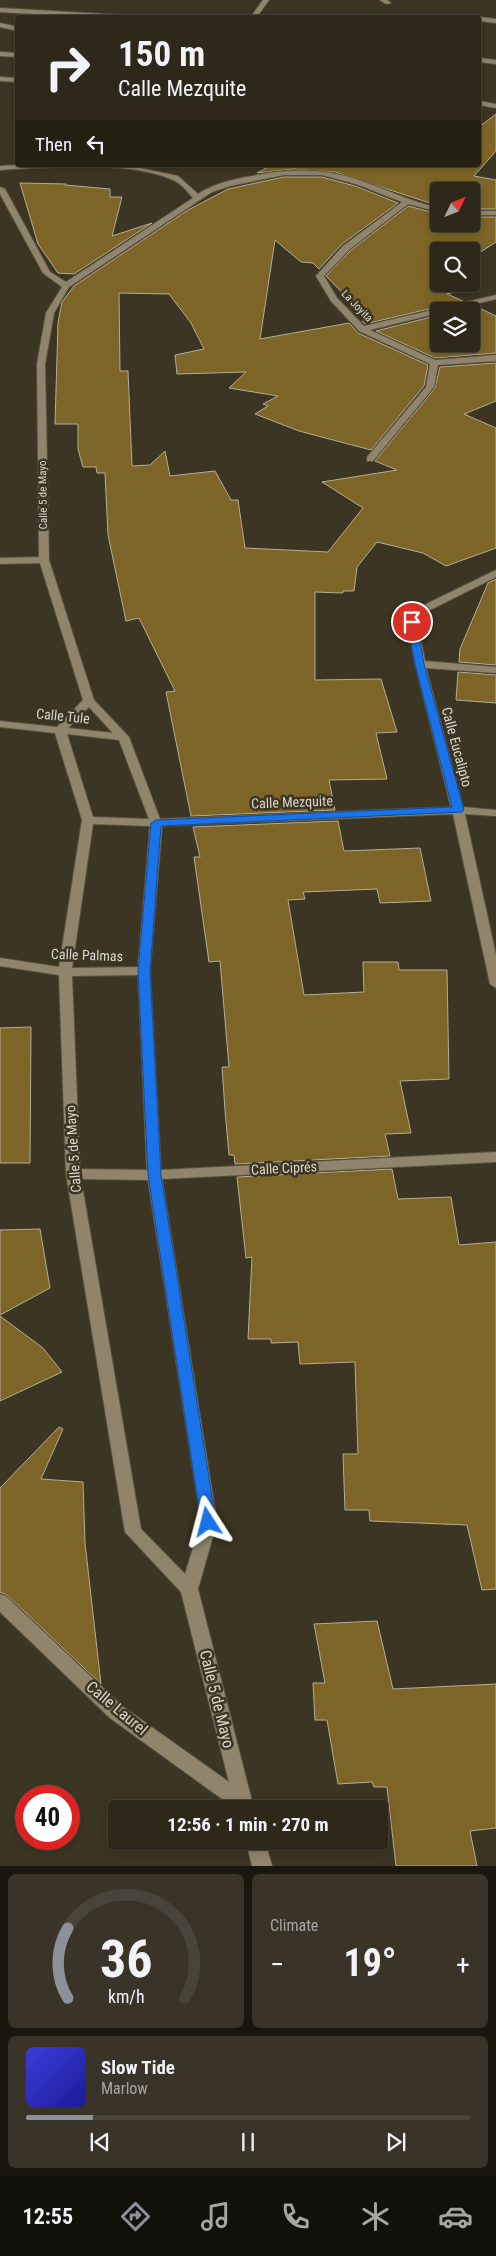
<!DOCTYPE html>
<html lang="en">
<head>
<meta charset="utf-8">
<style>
  body { margin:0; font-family:"Roboto Condensed",sans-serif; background:#393427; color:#f1f3f6; height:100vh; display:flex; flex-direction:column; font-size:19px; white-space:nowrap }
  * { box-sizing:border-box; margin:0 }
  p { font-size:16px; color:#a7a6a2 }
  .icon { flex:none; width:28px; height:28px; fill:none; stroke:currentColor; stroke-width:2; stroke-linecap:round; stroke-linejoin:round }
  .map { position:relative; height:1866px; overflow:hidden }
  .side { display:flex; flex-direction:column; gap:8px; padding:8px; background:#19160e; flex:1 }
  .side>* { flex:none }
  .guide { position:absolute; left:15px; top:15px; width:466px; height:152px; border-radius:5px; box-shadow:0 2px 8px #0003,0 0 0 1px #484439; background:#2d281a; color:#f1f3f6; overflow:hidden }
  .needle { width:32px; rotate:47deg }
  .fabs { position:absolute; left:430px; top:182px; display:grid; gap:10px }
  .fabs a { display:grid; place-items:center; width:50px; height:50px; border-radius:5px; background:#2d281a; box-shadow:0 2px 8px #0003,0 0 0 1px #484439; font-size:25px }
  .speed { position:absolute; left:15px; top:1785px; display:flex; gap:10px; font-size:25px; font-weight:700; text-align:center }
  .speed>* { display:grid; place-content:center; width:65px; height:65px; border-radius:50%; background:#2d281a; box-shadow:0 2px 8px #0003,0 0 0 1px #484439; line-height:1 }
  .speed .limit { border:8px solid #d22; background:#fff; color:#111 }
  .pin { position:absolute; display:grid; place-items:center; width:42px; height:42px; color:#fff; margin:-21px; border:2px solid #fff; border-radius:50%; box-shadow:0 1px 5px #0007 }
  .me { position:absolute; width:55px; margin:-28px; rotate:351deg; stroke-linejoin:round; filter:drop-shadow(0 0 4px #0008) }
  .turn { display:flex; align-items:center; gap:18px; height:105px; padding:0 20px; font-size:22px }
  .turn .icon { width:65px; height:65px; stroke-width:2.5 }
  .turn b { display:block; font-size:35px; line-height:42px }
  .then { display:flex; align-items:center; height:48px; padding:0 20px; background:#0003; gap:10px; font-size:19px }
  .big { font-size:38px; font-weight:700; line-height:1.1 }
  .side .card { flex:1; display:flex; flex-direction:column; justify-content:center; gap:8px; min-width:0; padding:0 18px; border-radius:8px; background:#393427 }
  .side .dial { align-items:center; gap:0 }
  .dial svg { height:130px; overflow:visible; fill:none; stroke:#484439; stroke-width:7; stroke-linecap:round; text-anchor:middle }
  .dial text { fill:#f1f3f6; stroke:none }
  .song { display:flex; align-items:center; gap:15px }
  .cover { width:60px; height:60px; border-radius:8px; background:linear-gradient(135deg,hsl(240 70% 55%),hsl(240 70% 35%)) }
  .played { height:5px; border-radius:2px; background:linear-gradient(90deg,#8c9099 15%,#484439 15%) }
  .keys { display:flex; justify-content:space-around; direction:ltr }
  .heat { display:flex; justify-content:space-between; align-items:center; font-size:28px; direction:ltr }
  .side .tiles { flex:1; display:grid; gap:8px; grid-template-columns:1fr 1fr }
  .card:last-child { grid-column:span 2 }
  .trip { position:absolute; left:108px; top:1800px; width:280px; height:50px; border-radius:5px; background:#2d281a; box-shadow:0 2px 8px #0003,0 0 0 1px #484439; font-weight:700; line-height:50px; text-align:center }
  .tab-bar { display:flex; height:80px; justify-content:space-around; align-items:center; background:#12100a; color:#a7a6a2 }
  .tab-bar .icon { width:35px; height:35px }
  .tab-bar .current { color:#8c9099 }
  .tab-bar b { font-size:22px; color:#f1f3f6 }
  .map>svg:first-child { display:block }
  .building { fill:#7c6526; stroke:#b6ad98 }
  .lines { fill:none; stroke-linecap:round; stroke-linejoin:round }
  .minor-casing { stroke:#595241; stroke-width:2 }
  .minor { fill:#90856c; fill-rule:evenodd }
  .route { fill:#1a73e8; stroke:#114b97 }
  .labels { text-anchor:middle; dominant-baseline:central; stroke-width:5; stroke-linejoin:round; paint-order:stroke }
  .far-street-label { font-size:11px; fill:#dbd7cc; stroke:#3c3523 }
  .street-label { font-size:14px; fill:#dbd7cc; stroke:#3c3523 }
  .near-street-label { font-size:16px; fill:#dbd7cc; stroke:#3c3523 }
</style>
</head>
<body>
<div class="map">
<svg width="496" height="1866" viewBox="0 0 496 1866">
  <rect width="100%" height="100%" fill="#3c3523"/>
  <g class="building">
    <path d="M 496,114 L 496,151 L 474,176 L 496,180 L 496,209 L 471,209 L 471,191 L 439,191 L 439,206 L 335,172 L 293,169 L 257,173 L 272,165 L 479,165 L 479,127 Z"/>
    <path d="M 284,177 L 322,177 L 355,186 L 398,203 L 342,244 L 319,269 L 313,263 L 301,262 L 275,240 L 260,339 L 349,323 L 358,333 L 428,365 L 424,386 L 371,450 L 299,431 L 255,414 L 268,406 L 263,404 L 278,396 L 229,388 L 246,372 L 177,374 L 175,355 L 204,349 L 191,323 L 169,294 L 119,293 L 120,371 L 128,371 L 132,466 L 150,465 L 165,451 L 170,476 L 215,471 L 231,500 L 238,500 L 245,548 L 328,552 L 363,508 L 322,482 L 397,470 L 375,461 L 435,388 L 440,367 L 496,363 L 496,401 L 464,414 L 496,428 L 496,548 L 446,566 L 423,553 L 377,542 L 357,567 L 354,591 L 343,591 L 343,593 L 315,592 L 315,680 L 381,679 L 397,732 L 376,733 L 387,779 L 329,780 L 335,810 L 191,816 L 166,692 L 175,691 L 139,618 L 126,621 L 108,535 L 105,473 L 97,473 L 96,467 L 83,467 L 78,449 L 78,424 L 55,424 L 58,323 L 62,302 L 74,286 L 188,210 L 228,189 Z"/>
    <path d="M 20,183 L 66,184 L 65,185 L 110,189 L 110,197 L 122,197 L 112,236 L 152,223 L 74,274 L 58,273 L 38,244 Z"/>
    <path d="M 408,206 L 439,214 L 439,224 L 471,224 L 471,217 L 496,217 L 496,242 L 476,255 L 481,257 L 471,264 L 471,251 L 439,251 L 439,284 L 464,284 L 471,288 L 447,294 L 463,301 L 365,324 L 362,321 L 369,320 L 326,276 L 350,251 Z"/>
    <path d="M 475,306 L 496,316 L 496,353 L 435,358 L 376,331 L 439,315 L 439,344 L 471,344 L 471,311 L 454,311 Z"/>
    <path d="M 496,579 L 496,665 L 459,662 L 460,649 L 488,583 Z"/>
    <path d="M 458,672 L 496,675 L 496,703 L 456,700 Z"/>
    <path d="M 338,821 L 344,851 L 420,848 L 431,901 L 380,903 L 377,889 L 303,892 L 305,899 L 288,900 L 304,995 L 364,992 L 363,962 L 398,962 L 399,970 L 447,970 L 449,1079 L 400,1081 L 411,1133 L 385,1134 L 390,1156 L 235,1164 L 234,1155 L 229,1155 L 225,1110 L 222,1067 L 229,1067 L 220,961 L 209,962 L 194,857 L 200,857 L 193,827 Z"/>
    <path d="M 31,1027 L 30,1163 L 0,1163 L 0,1028 Z"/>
    <path d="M 392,1169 L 398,1199 L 451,1197 L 459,1245 L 496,1242 L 496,1589 L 482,1590 L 467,1525 L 370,1521 L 369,1510 L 345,1510 L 343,1454 L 358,1454 L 355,1362 L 300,1364 L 298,1342 L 271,1343 L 271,1339 L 248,1339 L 252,1257 L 246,1258 L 237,1177 Z"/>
    <path d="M 40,1229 L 50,1288 L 0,1315 L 0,1230 Z"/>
    <path d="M 0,1316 L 43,1348 L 62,1372 L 0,1401 Z"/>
    <path d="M 59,1427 L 63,1429 L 41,1479 L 83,1482 L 85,1543 L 101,1684 L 7,1595 L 0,1592 L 0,1488 Z"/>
    <path d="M 377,1621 L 393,1689 L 496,1684 L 496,1828 L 470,1831 L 477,1866 L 396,1866 L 387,1787 L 374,1787 L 372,1782 L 338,1784 L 327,1720 L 315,1720 L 313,1683 L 325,1683 L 314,1624 Z"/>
  </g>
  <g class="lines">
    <g class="minor-casing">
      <g id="minor">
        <path d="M 263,0 L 269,0 L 256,18 L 250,18 Z"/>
        <path d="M 380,0 L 387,0 L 391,3 L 386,4 Z"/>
        <path d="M 0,8 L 140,16 L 143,18 L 99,18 L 0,12 Z"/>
        <path d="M 465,15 L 472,17 L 473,18 L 462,18 Z"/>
        <path d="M 479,17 L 496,19 L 496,23 L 479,21 Z"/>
        <path d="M 0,23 L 18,27 L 18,31 L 0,27 Z"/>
        <path d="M 0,52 L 18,53 L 18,57 L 0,56 Z"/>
        <path d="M 479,58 L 496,60 L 496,64 L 479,62 Z"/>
        <path d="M 0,77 L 18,78 L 18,82 L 0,81 Z"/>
        <path d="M 479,101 L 496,104 L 496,108 L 479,105 Z"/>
        <path d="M 18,165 L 135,167 L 178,176 L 198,194 C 213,184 233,179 252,176 C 289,168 326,168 362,181 C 388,190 412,202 439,208 L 439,212 L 408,204 L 349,250 L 324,276 L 337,298 L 364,326 L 496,295 L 496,299 L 447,311 L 439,311 L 439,313 L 370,330 L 435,360 L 496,355 L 496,361 L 438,365 L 434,387 L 373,461 L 367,461 L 367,457 L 426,387 L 430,364 L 359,331 L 331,301 L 316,276 L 343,246 L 402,202 L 356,184 L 322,175 L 284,175 L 230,186 L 212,192 L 69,287 L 54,313 L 45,364 L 49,560 L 94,700 L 129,737 L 160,819 L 451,807 L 415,664 L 407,622 L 416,609 L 496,570 L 496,577 L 424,613 L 417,622 L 425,661 L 496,667 L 496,673 L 426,668 L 463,807 L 496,810 L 496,816 L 465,814 L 496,955 L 496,988 L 490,984 L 453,814 L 162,826 L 150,971 L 161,1170 L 496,1152 L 496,1162 L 162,1179 L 217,1522 L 198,1589 L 254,1809 L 236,1809 L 110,1718 L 0,1612 L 0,1594 L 6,1596 L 122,1706 L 229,1782 L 181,1592 L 125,1532 L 66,1174 L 59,975 L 0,966 L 0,958 L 59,967 L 82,820 L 55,733 L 0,727 L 0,721 L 57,727 L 83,700 L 40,563 L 0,564 L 0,558 L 39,557 L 37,364 L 46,313 L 62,287 L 43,273 L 0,194 L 0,187 L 5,189 L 50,272 L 66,282 L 193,198 C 187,191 181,183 173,180 C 127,160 49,167 0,170 L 0,166 ZM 89,707 L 113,733 L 68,728 ZM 67,734 L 119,740 L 149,819 L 93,817 ZM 93,824 L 150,826 L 138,967 L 72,968 ZM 138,975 L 147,1170 L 80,1169 L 72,976 ZM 81,1179 L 148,1180 L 201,1522 L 185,1574 L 141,1529 Z"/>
        <rect x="471" y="211" width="25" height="4"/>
        <path d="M 246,1841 L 265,1841 L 272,1866 L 252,1866 Z"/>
      </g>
    </g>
    <use href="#minor" class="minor"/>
  </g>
  <path class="route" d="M 412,619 L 417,622 L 424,664 L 464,810 L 462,812 L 161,826 L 150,971 L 161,1175 L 216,1522 L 214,1527 L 208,1528 L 203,1527 L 201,1522 L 148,1175 L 138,971 L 151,823 L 156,820 L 452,807 L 415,664 L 407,622 Z"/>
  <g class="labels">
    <g class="far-street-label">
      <text transform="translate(357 306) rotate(46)">La Joyita</text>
      <text transform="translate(43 495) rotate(-91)">Calle 5 de Mayo</text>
    </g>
    <g class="street-label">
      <text transform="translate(63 716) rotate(6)">Calle Tule</text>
      <text transform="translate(457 747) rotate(75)">Calle Eucalipto</text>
      <text transform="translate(292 802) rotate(-2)">Calle Mezquite</text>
      <text transform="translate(87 955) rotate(2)">Calle Palmas</text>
      <text transform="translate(73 1149) rotate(-94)">Calle 5 de Mayo</text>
      <text transform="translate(284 1168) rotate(-3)">Calle Ciprés</text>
    </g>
    <g class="near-street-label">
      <text transform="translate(217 1699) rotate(76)">Calle 5 de Mayo</text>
      <text transform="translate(117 1708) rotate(40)">Calle Laurel</text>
    </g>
  </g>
</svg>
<div class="fabs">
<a><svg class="needle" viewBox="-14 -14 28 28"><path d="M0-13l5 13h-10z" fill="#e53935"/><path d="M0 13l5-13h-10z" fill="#a7a6a2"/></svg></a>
<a><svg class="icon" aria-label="search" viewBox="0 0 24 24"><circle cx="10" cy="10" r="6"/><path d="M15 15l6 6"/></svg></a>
<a><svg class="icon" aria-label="layers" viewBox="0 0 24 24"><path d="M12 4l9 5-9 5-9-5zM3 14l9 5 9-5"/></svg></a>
</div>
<div class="speed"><div class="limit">40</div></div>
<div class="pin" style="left:412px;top:622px;background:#d93025"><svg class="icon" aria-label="arrive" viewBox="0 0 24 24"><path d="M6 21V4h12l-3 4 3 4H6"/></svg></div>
<svg class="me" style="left:208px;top:1522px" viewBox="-20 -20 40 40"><path d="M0-17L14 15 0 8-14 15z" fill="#1a73e8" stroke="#fff" stroke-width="4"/></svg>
<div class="trip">12:56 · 1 min · 270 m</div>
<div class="guide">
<div class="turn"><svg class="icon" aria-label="right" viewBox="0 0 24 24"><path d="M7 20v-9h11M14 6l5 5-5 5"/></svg><div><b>150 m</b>Calle Mezquite</div></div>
<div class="then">Then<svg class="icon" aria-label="left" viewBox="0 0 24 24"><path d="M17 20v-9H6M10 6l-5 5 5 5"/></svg></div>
</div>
</div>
<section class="side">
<div class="tiles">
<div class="card dial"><svg viewBox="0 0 100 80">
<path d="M14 69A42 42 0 1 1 86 69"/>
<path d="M14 69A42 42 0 0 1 14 26" stroke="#8c9099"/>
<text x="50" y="56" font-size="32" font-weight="700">36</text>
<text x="50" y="72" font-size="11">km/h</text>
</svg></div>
<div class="card"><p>Climate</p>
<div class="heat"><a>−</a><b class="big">19°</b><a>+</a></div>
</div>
<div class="card">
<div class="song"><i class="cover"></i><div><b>Slow Tide</b><p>Marlow</p></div></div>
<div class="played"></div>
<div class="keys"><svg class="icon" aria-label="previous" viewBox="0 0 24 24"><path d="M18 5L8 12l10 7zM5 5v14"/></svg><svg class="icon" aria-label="pause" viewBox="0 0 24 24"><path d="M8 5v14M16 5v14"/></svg><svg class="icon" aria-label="next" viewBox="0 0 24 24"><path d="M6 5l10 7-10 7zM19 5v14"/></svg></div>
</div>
</div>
</section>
<nav class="tab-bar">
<b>12:55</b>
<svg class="icon current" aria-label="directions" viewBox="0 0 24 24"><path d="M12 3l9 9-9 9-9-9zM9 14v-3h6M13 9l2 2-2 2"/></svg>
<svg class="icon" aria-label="music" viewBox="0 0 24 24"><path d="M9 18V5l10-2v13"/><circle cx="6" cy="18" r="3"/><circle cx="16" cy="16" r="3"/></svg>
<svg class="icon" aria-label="phone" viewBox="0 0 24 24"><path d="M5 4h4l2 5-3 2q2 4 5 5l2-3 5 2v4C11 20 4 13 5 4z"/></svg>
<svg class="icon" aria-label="climate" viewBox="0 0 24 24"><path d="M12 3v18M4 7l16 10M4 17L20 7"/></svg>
<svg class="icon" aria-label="car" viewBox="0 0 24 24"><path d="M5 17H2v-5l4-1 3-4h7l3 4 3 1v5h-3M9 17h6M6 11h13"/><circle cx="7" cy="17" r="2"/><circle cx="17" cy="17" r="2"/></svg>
</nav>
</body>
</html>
